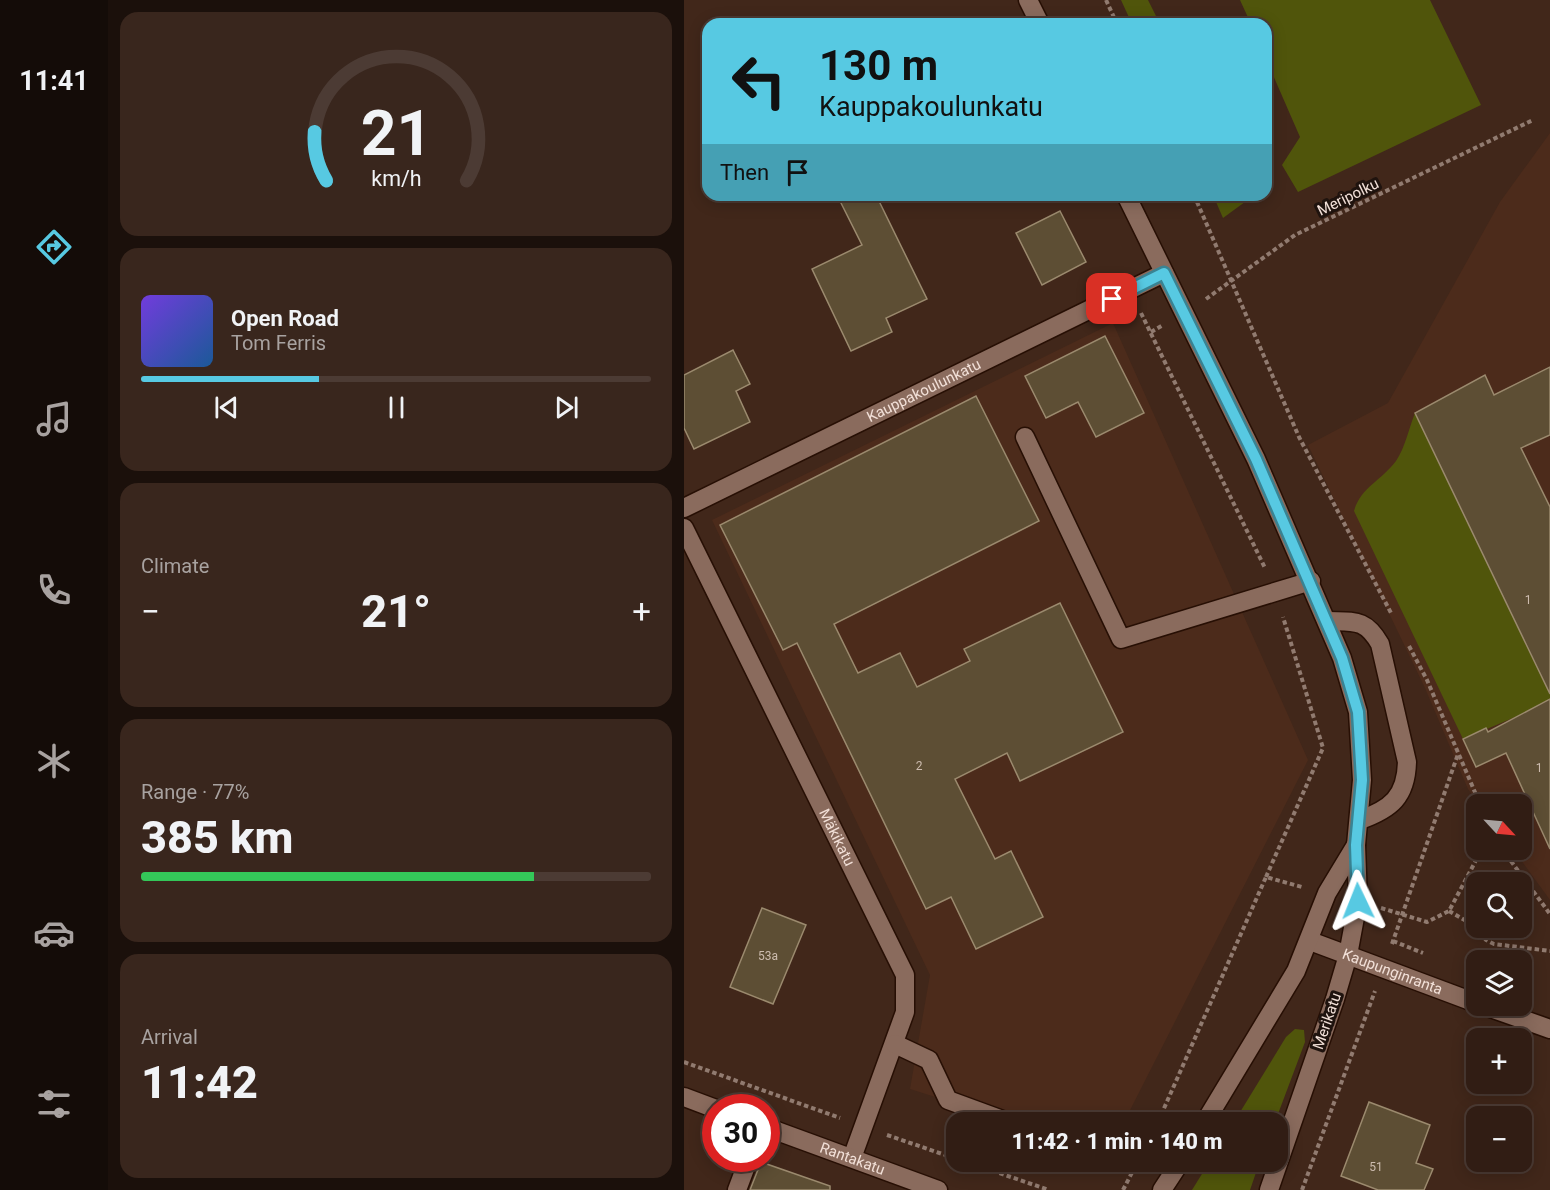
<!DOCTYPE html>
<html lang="en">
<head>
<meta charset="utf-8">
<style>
  body { margin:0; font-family:Roboto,sans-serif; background:#39261d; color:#f1f3f6; height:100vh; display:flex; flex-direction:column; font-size:22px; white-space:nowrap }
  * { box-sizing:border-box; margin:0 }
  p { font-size:20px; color:#a8a2a0 }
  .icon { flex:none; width:33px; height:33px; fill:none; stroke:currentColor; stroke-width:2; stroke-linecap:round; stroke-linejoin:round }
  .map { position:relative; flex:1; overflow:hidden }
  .side { display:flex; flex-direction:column; gap:12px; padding:12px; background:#1b100b; width:576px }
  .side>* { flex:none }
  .hud { position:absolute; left:18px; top:18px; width:570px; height:183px; border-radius:18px; box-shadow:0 3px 15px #0003,0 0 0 2px #4c3b34; background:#57c9e2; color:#111; overflow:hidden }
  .needle { width:39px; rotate:116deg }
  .tools { position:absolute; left:782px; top:794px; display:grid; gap:12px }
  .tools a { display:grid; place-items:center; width:66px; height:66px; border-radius:12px; background:#311d14; box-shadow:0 3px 15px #0003,0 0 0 2px #4c3b34; font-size:30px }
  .speed { position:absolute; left:18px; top:1094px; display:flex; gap:12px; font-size:30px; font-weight:700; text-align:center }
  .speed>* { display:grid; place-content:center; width:78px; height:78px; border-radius:50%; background:#311d14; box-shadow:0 3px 15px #0003,0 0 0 2px #4c3b34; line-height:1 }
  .speed .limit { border:9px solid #d22; background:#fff; color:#111 }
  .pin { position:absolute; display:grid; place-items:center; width:51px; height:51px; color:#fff; margin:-26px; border-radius:12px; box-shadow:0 3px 9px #0006 }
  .me { position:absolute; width:66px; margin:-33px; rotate:358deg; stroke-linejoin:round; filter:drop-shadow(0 0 4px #0008) }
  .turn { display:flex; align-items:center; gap:21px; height:126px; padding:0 18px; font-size:27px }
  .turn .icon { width:78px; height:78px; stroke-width:2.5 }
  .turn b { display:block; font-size:42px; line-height:51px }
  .then { display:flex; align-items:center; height:57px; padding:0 18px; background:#0003; gap:12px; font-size:22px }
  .big { font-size:45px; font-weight:800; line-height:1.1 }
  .side .card { flex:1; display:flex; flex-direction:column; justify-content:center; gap:9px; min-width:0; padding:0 21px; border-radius:18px; background:#39261d }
  .side .dial { align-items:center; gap:0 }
  .dial svg { height:156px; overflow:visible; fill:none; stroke:#4c3b34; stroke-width:7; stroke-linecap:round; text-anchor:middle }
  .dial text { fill:#f1f3f6; stroke:none }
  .song { display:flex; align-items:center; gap:18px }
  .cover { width:72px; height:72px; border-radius:9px; background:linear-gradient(135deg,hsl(260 70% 55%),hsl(210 70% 35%)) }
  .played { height:6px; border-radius:3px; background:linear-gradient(90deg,#57c9e2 35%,#4c3b34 35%) }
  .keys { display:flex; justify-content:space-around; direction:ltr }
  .heat { display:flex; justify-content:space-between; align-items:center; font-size:33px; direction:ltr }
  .charge { height:9px; border-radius:4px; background:linear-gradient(90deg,#34c759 77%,#4c3b34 0) }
  .trip { position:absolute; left:262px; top:1112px; width:342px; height:60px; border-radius:18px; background:#311d14; box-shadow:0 3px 15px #0003,0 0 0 2px #4c3b34; font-weight:800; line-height:60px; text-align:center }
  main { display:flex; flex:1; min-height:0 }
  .menu { display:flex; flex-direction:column; width:108px; justify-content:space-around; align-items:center; background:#140c08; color:#a8a2a0 }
  .menu .icon { width:42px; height:42px }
  .menu .on { color:#57c9e2 }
  .menu b { font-size:27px; color:#f1f3f6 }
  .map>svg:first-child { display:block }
  .built { fill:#4c2b1b }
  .grass { fill:#50550b }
  .building { fill:#5d4e34; stroke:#9b8a6e; stroke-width:1.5 }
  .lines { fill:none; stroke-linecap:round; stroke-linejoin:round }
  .minor-casing { stroke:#270f04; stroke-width:21 }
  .path { stroke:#917b70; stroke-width:4; stroke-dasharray:4.5 3; stroke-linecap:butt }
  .minor { stroke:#8a6b5d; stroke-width:18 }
  .route-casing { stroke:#398393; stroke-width:15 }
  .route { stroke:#57c9e2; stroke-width:10 }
  .labels { text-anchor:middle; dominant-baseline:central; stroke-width:6; stroke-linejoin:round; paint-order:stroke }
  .number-label { font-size:12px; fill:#cdbcaf }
  .street-label { font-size:15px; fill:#f2e0d8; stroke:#1f130e }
</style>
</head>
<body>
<main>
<nav class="menu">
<b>11:41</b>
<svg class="icon on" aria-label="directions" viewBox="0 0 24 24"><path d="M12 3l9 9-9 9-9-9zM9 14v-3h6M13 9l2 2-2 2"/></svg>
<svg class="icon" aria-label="music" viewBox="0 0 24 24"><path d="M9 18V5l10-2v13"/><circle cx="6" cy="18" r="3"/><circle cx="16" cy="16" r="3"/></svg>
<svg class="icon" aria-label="phone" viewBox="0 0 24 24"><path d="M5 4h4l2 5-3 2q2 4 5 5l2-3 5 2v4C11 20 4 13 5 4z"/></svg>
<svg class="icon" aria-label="climate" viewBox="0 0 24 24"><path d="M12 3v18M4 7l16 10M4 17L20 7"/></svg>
<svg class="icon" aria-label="car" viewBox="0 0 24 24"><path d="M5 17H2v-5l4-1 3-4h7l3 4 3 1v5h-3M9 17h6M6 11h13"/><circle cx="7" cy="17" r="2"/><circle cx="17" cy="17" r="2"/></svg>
<svg class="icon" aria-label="filters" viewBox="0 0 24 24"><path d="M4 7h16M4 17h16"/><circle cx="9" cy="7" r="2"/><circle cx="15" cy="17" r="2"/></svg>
</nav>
<section class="side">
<div class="card dial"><svg viewBox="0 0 100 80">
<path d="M14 69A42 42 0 1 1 86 69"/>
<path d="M14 69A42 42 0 0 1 8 44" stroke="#57c9e2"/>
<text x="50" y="56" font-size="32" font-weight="700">21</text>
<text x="50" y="72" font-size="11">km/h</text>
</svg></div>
<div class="card">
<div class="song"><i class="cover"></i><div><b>Open Road</b><p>Tom Ferris</p></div></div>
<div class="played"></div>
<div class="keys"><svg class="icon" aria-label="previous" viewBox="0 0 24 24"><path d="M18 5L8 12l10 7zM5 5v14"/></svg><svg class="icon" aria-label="pause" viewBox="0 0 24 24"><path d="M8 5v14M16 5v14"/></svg><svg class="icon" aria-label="next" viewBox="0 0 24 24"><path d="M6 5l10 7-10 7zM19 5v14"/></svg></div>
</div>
<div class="card"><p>Climate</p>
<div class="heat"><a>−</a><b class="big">21°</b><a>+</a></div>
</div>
<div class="card"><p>Range · 77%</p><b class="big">385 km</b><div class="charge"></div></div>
<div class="card"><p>Arrival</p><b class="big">11:42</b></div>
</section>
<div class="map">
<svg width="866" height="1190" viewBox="0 0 866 1190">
  <rect width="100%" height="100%" fill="#41271a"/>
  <g class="built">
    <path d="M 866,133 L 866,900 L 829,849 L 837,849 L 837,804 L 795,804 L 784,789 L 741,688 L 624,445 L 704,403 L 816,202 Z"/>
    <path d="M 429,323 L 624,760 L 440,1122 L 331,1122 L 226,1089 L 246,975 L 28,520 Z"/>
  </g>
  <g class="grass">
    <path d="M 437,0 L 464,0 L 476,24 L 448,24 Z"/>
    <path d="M 556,0 L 746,0 L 797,105 L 614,192 L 598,165 L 616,137 L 582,59 L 582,24 L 567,24 Z"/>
    <path d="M 529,195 L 564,195 L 565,199 L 539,218 Z"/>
    <path d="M 731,413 L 866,694 L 866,699 L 836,715 L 779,739 L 670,511 C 677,487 697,481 712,461 C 721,448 725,428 731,413 Z"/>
    <path d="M 611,1029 L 620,1030 L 621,1042 L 591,1122 L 550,1122 L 602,1037 Z"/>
    <path d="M 526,1161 L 576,1161 L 566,1190 L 508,1190 Z"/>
  </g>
  <g class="building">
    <path d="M 153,195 L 192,195 L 243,299 L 202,318 L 208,332 L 167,351 L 128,269 L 178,245 Z"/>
    <path d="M 376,211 L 402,262 L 358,285 L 332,233 Z"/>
    <path d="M 421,336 L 460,413 L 412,437 L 394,402 L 362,418 L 341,376 Z"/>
    <path d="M 49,350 L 66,384 L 52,391 L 66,422 L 10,449 L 0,428 L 0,375 Z"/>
    <path d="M 866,367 L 866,435 L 837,448 L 866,507 L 866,694 L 731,413 L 801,375 L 810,395 Z"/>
    <path d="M 292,396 L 355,521 L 150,624 L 174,673 L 216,653 L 233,687 L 286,661 L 280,649 L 376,603 L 439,732 L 336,781 L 323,753 L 271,779 L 311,859 L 327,851 L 359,917 L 292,949 L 267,897 L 242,909 L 113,643 L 99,650 L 36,525 Z"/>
    <path d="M 866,699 L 866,849 L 822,753 L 792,767 L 779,739 L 802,728 L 804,732 Z"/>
    <path d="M 78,908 L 122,925 L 89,1004 L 46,987 Z"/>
    <path d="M 685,1102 L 746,1125 L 732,1163 L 749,1169 L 740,1190 L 694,1190 L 657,1176 Z"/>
    <path d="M 77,1162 L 146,1186 L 146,1190 L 66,1190 Z"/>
  </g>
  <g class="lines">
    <g class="minor-casing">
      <g id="minor">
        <path d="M 344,0 L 356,24"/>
        <path d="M 442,195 L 572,459 L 658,658 L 674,712 L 678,780 L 672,845 L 674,901 L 664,955 L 651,999 L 585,1190"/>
        <path d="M 341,437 L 437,639 L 627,581"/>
        <path id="s1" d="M 0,508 L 480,273"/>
        <path id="s2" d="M 0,528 L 221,975 L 221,1012 L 168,1158"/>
        <path d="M 643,621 C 670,622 681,618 696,644 L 723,762 C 722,797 707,809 676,820"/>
        <path id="s3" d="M 626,941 L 792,1003"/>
        <path d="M 798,1005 L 866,1029"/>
        <path d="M 211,1044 L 245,1060 L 264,1100 L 324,1122"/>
        <path d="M 0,1097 L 32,1109"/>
        <path d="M 521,1122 L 612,971 L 643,893 L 672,845"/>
        <path id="s4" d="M 82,1127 L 254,1190"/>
        <path d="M 53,1190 L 65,1158"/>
        <path d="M 478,1190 L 497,1161"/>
      </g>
    </g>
    <g class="path">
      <path d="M 422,0 L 433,24"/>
      <path d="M 510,195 L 615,437 L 707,613"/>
      <path d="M 522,299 L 611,235 L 849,120"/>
      <path d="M 457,313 L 581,568"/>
      <path d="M 467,332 L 479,325"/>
      <path d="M 725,646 L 743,680 L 796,804"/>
      <path d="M 818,849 L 866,914"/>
      <path d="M 582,877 L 639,748 L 599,617"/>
      <path d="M 697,908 L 743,922 L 765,911 L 798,849"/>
      <path d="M 765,911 L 789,925 L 802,940 L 810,944 L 866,951"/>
      <path d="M 709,941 L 739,953"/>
      <path d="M 708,944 L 774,754"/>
      <path d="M 0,1062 L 156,1118"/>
      <path d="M 474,1122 L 582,877 L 618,887"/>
      <path d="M 203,1135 L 273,1159"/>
      <path d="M 280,1161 L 365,1190"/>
      <path d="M 439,1190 L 454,1161"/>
      <path d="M 618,1190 L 691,991"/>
    </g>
    <use href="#minor" class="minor"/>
  </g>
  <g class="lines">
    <g class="route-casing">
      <path id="route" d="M 428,299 L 480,273 L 572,459 L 658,658 L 674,712 L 678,780 L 672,845 L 674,901"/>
    </g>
    <use href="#route" class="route"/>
  </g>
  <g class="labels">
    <g class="number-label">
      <text x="844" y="600">1</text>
      <text x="235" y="766">2</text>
      <text x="855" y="768">1</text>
      <text x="84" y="956">53a</text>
      <text x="692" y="1167">51</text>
    </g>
    <g class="street-label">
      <text transform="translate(664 197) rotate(-26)">Meripolku</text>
      <text stroke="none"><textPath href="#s1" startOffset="267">Kauppakoulunkatu</textPath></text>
      <text stroke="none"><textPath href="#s2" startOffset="345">Mäkikatu</textPath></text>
      <text stroke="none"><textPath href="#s3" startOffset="88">Kaupunginranta</textPath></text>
      <text transform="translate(643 1021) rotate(-71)">Merikatu</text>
      <text stroke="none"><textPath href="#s4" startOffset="92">Rantakatu</textPath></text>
    </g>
  </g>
</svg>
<div class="tools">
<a><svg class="needle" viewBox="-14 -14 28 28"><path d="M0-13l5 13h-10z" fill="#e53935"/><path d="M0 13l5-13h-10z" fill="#a8a2a0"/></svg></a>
<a><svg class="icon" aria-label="search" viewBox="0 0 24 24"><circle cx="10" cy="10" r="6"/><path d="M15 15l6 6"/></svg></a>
<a><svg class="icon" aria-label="layers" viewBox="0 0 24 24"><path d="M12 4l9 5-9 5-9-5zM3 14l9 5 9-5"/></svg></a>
<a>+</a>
<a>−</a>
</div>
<div class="speed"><div class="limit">30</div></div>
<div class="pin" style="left:428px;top:299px;background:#d93025"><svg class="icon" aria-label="arrive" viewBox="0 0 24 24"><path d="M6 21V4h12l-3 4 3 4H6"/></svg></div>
<svg class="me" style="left:674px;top:901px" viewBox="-20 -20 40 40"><path d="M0-17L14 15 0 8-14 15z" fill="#57c9e2" stroke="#fff" stroke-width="4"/></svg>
<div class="trip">11:42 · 1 min · 140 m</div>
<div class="hud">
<div class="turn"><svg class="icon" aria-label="left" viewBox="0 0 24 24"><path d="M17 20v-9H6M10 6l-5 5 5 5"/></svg><div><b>130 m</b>Kauppakoulunkatu</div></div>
<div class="then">Then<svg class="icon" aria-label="arrive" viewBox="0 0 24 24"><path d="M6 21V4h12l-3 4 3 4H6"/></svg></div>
</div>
</div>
</main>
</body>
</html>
